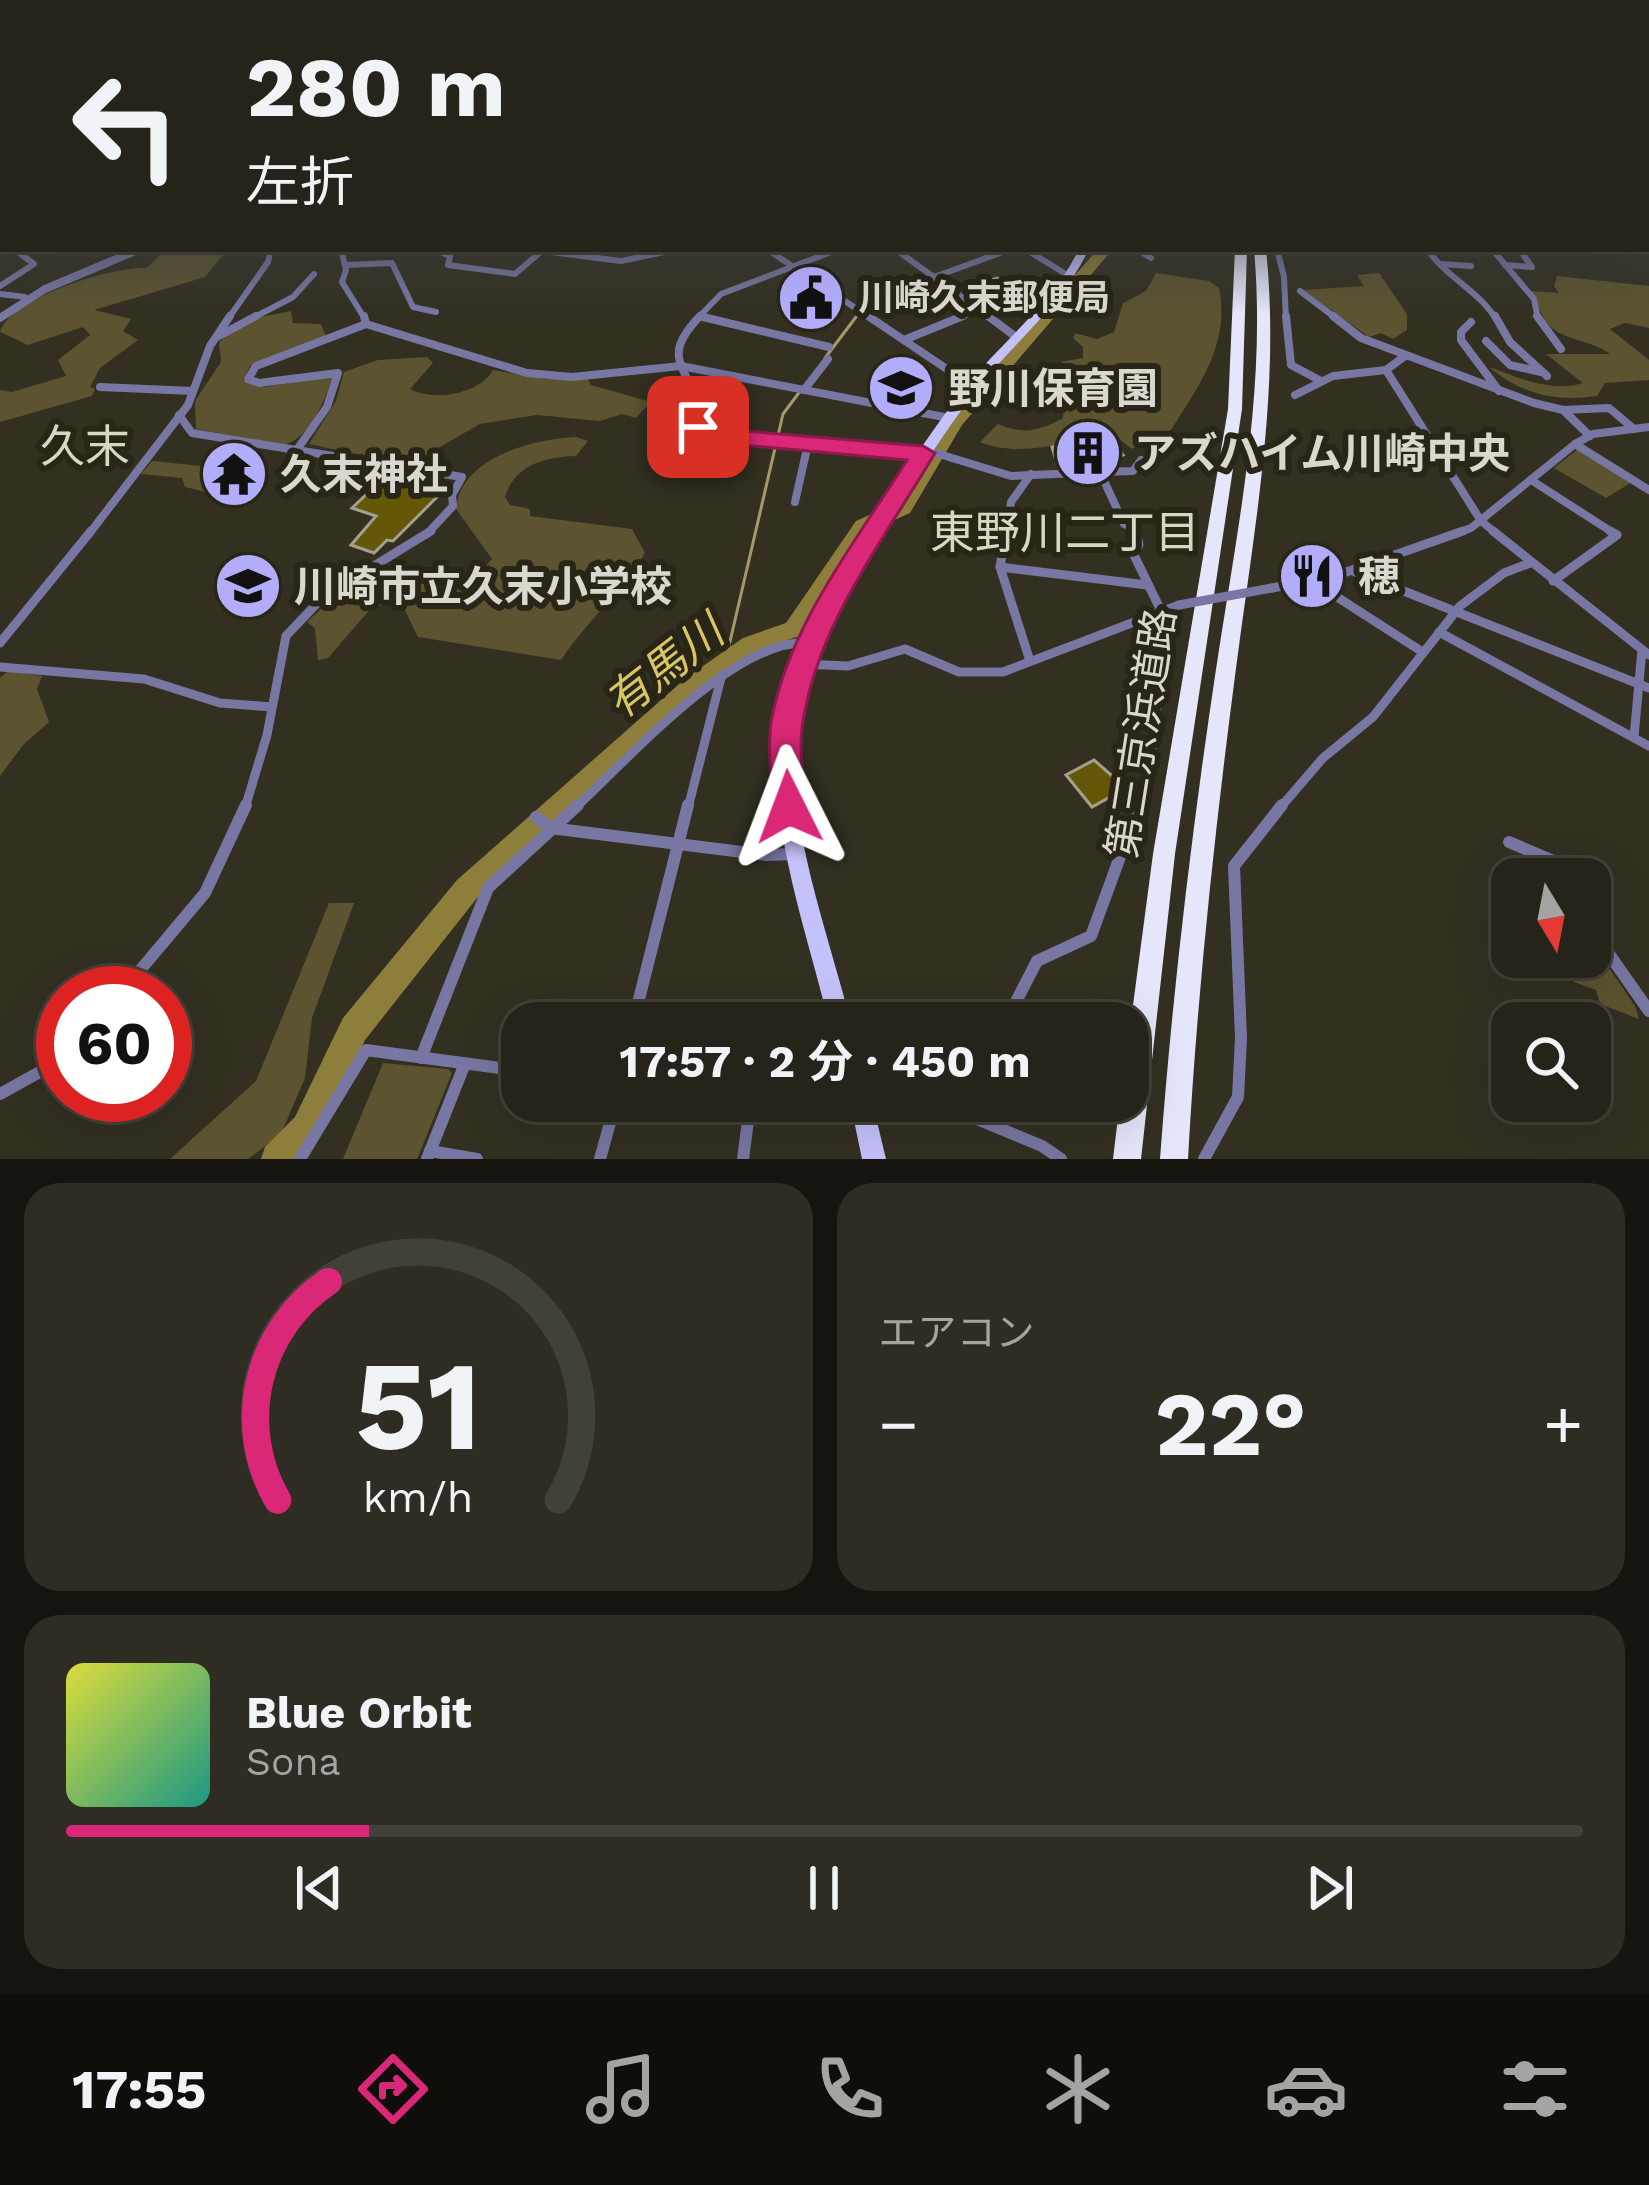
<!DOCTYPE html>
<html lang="ja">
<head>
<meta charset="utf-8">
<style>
  body { margin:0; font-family:"Work Sans","Noto Sans JP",sans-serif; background:#2e2c23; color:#f1f3f6; height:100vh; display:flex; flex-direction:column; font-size:45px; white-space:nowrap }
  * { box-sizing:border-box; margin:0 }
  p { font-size:39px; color:#a4a4a2 }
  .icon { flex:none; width:66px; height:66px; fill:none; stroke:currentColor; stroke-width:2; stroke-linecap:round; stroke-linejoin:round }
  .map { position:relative; height:1159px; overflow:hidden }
  .side { display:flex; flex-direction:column; gap:24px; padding:24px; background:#15140e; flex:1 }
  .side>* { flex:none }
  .top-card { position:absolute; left:0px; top:0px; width:1650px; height:252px; box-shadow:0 12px 48px #0002,0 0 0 3px #424139; background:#26241a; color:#f1f3f6; overflow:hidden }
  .needle { width:78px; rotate:170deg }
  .buttons { position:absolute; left:1491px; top:858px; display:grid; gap:24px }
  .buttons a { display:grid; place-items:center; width:120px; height:120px; border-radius:24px; background:#26241a; box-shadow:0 12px 48px #0002,0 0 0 3px #424139; font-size:60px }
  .speed { position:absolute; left:36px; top:966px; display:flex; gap:24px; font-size:60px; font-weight:700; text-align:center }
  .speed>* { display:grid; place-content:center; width:156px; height:156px; border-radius:50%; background:#26241a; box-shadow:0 12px 48px #0002,0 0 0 3px #424139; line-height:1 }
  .speed .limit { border:18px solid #d22; background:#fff; color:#111 }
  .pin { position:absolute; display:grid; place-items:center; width:102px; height:102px; color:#fff; margin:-51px; border-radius:24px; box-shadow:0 6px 18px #0006 }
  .me { position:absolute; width:132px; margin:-66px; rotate:357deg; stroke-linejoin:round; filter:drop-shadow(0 0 9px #0008) }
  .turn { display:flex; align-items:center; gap:42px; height:252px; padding:0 48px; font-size:54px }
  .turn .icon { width:156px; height:156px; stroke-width:2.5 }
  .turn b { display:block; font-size:84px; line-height:102px }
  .big { font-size:90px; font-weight:700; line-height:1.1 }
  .side .card { flex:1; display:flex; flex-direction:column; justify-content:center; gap:18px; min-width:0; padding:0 42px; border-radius:36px; background:#2e2c23 }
  .side .dial { align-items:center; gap:0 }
  .dial svg { height:312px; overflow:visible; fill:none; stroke:#424139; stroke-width:7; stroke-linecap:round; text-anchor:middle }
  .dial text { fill:#f1f3f6; stroke:none }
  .song { display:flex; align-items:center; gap:36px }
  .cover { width:144px; height:144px; border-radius:18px; background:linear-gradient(135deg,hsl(60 70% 55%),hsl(170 70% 35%)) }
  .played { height:12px; border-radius:6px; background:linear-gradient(90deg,#db2777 20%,#424139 20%) }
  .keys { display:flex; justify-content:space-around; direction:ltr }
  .heat { display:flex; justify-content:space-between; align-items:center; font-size:66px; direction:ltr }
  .side .tiles { flex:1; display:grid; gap:24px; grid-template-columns:1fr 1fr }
  .card:last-child { grid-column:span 2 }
  .trip { position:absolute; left:501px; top:1002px; width:648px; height:120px; border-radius:36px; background:#26241a; box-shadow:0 12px 48px #0002,0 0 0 3px #424139; font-weight:700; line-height:120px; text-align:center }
  .tabs { display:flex; height:192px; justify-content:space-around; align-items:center; background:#0f0e0a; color:#a4a4a2 }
  .tabs .icon { width:84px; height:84px }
  .tabs .active { color:#db2777 }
  .tabs b { font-size:54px; color:#f1f3f6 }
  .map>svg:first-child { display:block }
  .green { fill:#5c5430 }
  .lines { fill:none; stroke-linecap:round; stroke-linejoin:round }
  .stream { stroke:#a49967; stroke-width:3 }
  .river { fill:#8d7f3b; fill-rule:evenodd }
  .building { fill:#645708; stroke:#a3a08f; stroke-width:3 }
  .minor-far3 { stroke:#7877a3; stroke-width:6 }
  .minor-far2 { stroke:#7877a3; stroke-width:8 }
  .minor-far1 { stroke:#7877a3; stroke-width:9 }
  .minor { stroke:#7877a3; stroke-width:12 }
  .tertiary { stroke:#7877a3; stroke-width:8 }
  .primary { fill:#c4c2fa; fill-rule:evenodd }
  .motorway { fill:#e5e5fb; fill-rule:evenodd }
  .minor-bridge { stroke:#7877a3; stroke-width:9 }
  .route { fill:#db2777; stroke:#8e194d; stroke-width:3 }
  .labels { text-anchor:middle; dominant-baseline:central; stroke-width:12; stroke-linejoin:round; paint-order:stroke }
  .far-poi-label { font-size:36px; font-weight:bold; fill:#d9d7ce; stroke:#292618; text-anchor:start }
  .poi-label { font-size:42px; font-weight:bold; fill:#d9d7ce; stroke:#292618; text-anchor:start }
  .street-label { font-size:42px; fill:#d9d7ce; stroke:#292618 }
  .neighbourhood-label { font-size:45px; fill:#d9d6c4; stroke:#292618 }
  .water-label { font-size:45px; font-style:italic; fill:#d9c564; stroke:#292618 }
</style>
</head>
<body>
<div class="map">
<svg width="1649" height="1159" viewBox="0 0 1649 1159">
  <rect width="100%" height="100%" fill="#333022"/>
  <g class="green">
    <path d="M 167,249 L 228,249 L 205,277 L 94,310 L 131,319 L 123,331 L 138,340 L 100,368 L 90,387 L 95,389 L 92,396 L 0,422 L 0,390 L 12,392 L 66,376 L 58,360 L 90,335 L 83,327 L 28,345 L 0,332 C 10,298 112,266 146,268 Z"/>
    <path d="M 1156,273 L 1209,281 L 1219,288 C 1232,351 1190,396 1160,448 L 1142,441 L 1132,449 L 1109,431 C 1069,441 1021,459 980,442 L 998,424 C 1023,435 1040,431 1063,418 L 1064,407 L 1109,412 L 1116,401 L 1061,362 L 1083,358 L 1083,347 L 1073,338 L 1075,333 L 1097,339 L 1114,332 L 1123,303 L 1146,291 Z"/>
    <path d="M 1379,273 L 1407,314 L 1407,330 L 1393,339 L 1381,333 L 1369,337 L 1303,290 L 1364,286 L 1357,275 Z"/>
    <path d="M 1557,276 L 1649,286 L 1649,328 L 1625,323 L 1610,329 L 1649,360 L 1649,380 L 1605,383 L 1597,396 C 1556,402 1521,394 1489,367 C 1520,378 1551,393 1583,383 L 1546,354 L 1610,354 C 1594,341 1562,340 1549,325 C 1541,317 1538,302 1530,291 L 1559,293 L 1554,286 Z"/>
    <path d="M 291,311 L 293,323 L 321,324 L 326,336 L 250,366 L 243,380 L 265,387 L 333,376 C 325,400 310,438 284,445 L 196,429 L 195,401 L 221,362 L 219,342 L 250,319 Z"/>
    <path d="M 427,357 L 433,363 L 410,389 C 433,402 480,394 493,370 L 546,379 L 588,379 L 591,385 L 651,402 L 636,418 L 622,414 L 600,421 L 537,415 L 480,424 L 408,465 L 309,444 L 336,401 L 344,372 L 378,360 Z"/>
    <path d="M 576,437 L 588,441 L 576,456 C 546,457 515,464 505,497 L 510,505 L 530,509 L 530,516 L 632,529 L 645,553 C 621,593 587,621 561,660 L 418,637 L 402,604 L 373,606 L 328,658 L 318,660 L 315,628 L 307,622 L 339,592 L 402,563 L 464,582 L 474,579 L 492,559 L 456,509 C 460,457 534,439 576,437 Z"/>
    <path d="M 1577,450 L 1582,451 L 1632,482 L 1606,498 L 1554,468 Z"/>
    <path d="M 238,460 L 250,472 L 235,491 L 206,492 L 185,487 L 182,478 L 141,474 L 152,461 L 202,466 Z"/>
    <path d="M 8,671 L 42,676 L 37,689 L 49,722 L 23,745 L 0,776 L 0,678 Z"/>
    <path d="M 329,903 L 354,903 L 312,1018 L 305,1078 L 281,1134 L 248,1159 L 170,1159 L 256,1081 Z"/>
    <path d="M 1590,940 L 1635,1006 L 1639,1019 L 1600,1004 L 1596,990 L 1574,982 L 1566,957 L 1590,957 Z"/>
    <path d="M 383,1063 L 448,1069 L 452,1073 L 417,1159 L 343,1159 Z"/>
  </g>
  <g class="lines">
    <g class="stream">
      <path d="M 859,306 L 935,279"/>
      <path d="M 825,358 L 859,313"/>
      <path d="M 725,663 L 783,414 L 801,390"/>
    </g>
    <g class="river">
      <path d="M 1649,179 L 1649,187 L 1647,188 L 1647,180 Z"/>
      <path d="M 1098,249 L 1113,249 L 962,425 L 910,513 L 870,531 L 802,635 L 759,650 L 702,692 L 477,898 L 365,1040 L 317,1139 L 299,1159 L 261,1159 L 265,1147 L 295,1117 L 343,1018 L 457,880 L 686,678 L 743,638 L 786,623 L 856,521 L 896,503 L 949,418 Z"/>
    </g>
  </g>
  <g class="building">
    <path d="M 997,278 L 1020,289 L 985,305 L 965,290 Z"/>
    <path d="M 1110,438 L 1123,455 L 1097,464 L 1057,464 L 1052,447 Z"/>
    <path d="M 389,473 L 427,483 L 441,493 L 393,541 L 387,540 L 374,553 L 351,545 L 376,516 L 352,508 Z"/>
    <path d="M 1094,760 L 1126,788 L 1092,807 L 1066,775 Z"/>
  </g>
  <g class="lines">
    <g class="minor-far3">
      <path d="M 341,249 L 346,270 L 342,282 L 365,319"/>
      <path d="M 433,249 L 450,256 L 448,265 L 515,274 L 544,249"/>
      <path d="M 756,249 L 771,252 L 872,319"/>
      <path d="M 895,249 L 992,319"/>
      <path d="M 1025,249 L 1069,276"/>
      <path d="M 1137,249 L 1151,258"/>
      <path d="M 1277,249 L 1284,277 L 1286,319"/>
      <path d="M 1427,249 C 1447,278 1478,290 1496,319"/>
      <path d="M 1492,249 L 1534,299 L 1538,319"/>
      <path d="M 543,251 L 621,261 L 679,249"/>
      <path d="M 1441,264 L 1471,266"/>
      <path d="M 345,265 L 392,263 L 413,307 L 436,312"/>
      <path d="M 1505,265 L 1532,267 L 1519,249"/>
      <path d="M 934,277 L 1011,249"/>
      <path d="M 0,286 L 34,264 L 14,249"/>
      <path d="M 1300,291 L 1337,319"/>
      <path d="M 0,294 L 25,297"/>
      <path d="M 703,317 L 713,319"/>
      <path d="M 228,319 L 268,262 L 271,249"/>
      <path d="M 251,319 L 293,297 L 314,274"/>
      <path d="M 697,319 L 721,294 L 839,249"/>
      <path d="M 956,319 L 979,310"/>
    </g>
    <g class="minor-far2">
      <path d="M 364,316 L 366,324 L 527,373 L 572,377 L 681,366 L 949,418"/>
      <path d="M 868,316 L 972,386"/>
      <path d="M 988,316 L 1016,337"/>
      <path d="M 1286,316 L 1291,365 L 1321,381"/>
      <path d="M 1333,316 L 1361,338 L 1534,403 L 1563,410 L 1609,408 L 1634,429"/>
      <path d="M 1495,316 L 1510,342 L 1547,376"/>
      <path d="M 1537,316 L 1561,349"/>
      <path d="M 703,317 L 829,347"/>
      <path d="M 1471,322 L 1461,332 L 1461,340 L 1499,391"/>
      <path d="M 219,336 L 256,316"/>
      <path d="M 904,340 L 963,316"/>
      <path d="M 1486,341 L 1510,365 L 1541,372"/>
      <path d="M 1386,370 L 1481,521 L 1497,534"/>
      <path d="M 100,387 L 193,391"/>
      <path d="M 804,390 L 828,359"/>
      <path d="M 1295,395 L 1333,376 L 1386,370 L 1405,356"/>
      <path d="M 1563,410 L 1590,436"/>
      <path d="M 179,415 L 192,433 L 462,477 L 452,495 L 453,506 L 427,534"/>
      <path d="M 697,435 L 923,453"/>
      <path d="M 1575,444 L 1649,490"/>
      <path d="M 926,450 L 1011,476 L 1100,472 L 1124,524 L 1135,528 L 1136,534"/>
      <path d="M 296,451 L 327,407 L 338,373 L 259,383 L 248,379 L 256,366 L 366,324"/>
      <path d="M 685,471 C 691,453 699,433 697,413 C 693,365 656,362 700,316"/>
      <path d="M 1100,472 L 1133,471 L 1141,460"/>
      <path d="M 1531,480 L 1615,534"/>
      <path d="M 795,502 L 808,444"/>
      <path d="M 89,534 L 188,405 L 210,346 L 230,316"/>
      <path d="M 1006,534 L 1011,502 L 1031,474"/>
      <path d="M 1455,534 L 1471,528 L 1575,444 L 1593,434 L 1649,427"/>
    </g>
    <g class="minor-far1">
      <path d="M 1006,531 L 1000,567 L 1030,661"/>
      <path d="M 1136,531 L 1139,545 L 1133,553 L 1166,621 L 1148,782 L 1138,808"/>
      <path d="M 1493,531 L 1649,655"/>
      <path d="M 1000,567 L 1147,585"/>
      <path d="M 1353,571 L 1649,688"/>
      <path d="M 1553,581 L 1617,535 L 1610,531"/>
      <path d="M 1306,585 L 1337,597 L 1421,651"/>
      <path d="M 1272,588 L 1335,576 L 1463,531"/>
      <path d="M 1439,632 L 1649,746"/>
      <path d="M 0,643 L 91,531"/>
      <path d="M 802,664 L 848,666 L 905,649 L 959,672 L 1003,672 L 1179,605"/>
      <path d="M 0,667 L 144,679 L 220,703 L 272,707"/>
      <path d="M 1634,737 L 1642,650"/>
      <path d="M 245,808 L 267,735 L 286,636 L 323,597 L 431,531"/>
      <path d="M 575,808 C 629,759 736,636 810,643"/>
      <path d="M 688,808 L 722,674"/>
      <path d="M 1280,808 L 1323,758 L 1373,717 L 1460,606 L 1504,573 L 1530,563"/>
    </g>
    <g class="minor">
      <path d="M 536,817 L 550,828 L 766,855 L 794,854"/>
      <path d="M 1509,842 L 1551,860 L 1569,879"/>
      <path d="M 1590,927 L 1649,1011"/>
      <path d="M 121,993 L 205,893 L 246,805"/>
      <path d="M 633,1023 L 688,805"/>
      <path d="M 1005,1023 L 1037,961 L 1091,936 L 1139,805"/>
      <path d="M 421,1058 L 488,888 L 578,805"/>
      <path d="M 0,1094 L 63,1059"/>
      <path d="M 723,1101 L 865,1118 L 967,1115 L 1042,1146 L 1061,1159"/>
      <path d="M 430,1151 L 477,1159"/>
      <path d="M 300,1159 L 366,1050 L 522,1071"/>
      <path d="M 427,1159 L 464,1066"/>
      <path d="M 600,1159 L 616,1101"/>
      <path d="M 743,1159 L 750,1105"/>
      <path d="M 1204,1159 L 1238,1097 L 1241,1038 L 1234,866 L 1282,805"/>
    </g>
    <path class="tertiary" d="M 0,318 L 45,289 L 140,249"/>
    <g class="primary">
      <path d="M 1079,249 L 1089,249 C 1061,308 1008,347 970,398 C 937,443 908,489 879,536 C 836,609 789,685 794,773 C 799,858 830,941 851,1023 L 829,1023 C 809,941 779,857 776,772 C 773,681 824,602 870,527 C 899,480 929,434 963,390 C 1001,342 1052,305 1079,249 Z"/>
      <path d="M 850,1101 L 872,1101 L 886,1159 L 862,1159 Z"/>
    </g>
    <g class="motorway">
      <path d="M 1235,249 L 1247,249 L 1242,409 L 1175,854 L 1141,1159 L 1113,1159 L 1120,1101 L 1128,1101 L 1128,1043 L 1153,854 L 1228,409 Z"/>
      <path d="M 1254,249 L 1266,249 C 1281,393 1253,534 1235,676 C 1214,837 1197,997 1188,1159 L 1160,1159 C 1172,997 1191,837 1215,676 C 1236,534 1267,394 1254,249 Z"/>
    </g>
    <path class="minor-bridge" d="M 1179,605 L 1272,588"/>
  </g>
  <linearGradient id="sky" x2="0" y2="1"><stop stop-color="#1c1a13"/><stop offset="0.48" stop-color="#4a4e4f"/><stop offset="1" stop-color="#4a4e4f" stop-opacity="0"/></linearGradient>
  <rect width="1649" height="313" fill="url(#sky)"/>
  <path class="route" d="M 698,420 L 710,428 L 923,446 L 935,453 C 885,538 818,623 803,722 C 798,749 804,780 806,807 L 801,817 L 789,822 L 777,817 L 772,807 C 772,780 767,749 771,723 C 788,625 856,542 907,460 L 688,440 L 687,427 Z"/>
  <defs>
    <g id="civic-disc" transform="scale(3.45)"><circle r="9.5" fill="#b1adfa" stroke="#292618"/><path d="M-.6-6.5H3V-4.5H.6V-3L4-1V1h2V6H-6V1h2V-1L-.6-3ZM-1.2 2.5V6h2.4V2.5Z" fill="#111"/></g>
    <g id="school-disc" transform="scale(3.45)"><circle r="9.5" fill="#b1adfa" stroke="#292618"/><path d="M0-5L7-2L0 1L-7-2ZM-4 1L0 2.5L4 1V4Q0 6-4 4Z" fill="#111"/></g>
    <g id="building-disc" transform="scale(3.45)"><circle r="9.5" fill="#b1adfa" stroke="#292618"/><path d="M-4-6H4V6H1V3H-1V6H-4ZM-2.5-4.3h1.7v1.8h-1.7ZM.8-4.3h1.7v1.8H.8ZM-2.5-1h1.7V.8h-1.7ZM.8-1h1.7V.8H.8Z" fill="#111"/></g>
    <g id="temple-disc" transform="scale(3.45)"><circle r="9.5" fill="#b1adfa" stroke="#292618"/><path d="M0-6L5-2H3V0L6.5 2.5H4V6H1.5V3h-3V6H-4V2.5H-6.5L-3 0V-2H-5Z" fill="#111"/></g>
    <g id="restaurant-disc" transform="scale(3.45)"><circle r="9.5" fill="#b1adfa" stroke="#292618"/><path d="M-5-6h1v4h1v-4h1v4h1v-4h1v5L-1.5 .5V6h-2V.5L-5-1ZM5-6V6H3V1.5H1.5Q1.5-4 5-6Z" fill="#111"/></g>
  </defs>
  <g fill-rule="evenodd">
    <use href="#civic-disc" x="811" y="298"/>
    <use href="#school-disc" x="901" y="388"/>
    <use href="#building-disc" x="1088" y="453"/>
    <use href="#temple-disc" x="234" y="474"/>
    <use href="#restaurant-disc" x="1312" y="576"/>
    <use href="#school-disc" x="248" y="586"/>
  </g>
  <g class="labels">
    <g class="far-poi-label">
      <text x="858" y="298">川崎久末郵便局</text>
    </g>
    <g class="poi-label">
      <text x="948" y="388">野川保育園</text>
      <text x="1134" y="453">アズハイム川崎中央</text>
      <text x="280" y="474">久末神社</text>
      <text x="1358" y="576">穂</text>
      <text x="294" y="586">川崎市立久末小学校</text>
    </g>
    <g class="street-label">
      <text transform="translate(1141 733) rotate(-81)">第三京浜道路</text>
    </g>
    <g class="neighbourhood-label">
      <text x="85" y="446">久末</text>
      <text x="1065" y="532">東野川二丁目</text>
    </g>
    <g class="water-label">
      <text transform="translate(664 667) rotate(-38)">有馬川</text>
    </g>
  </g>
</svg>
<div class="buttons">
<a><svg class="needle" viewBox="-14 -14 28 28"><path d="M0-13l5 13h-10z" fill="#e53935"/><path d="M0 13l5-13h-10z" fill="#a4a4a2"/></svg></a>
<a><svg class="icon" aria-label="search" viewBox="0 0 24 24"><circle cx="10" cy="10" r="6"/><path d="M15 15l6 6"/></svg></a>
</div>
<div class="speed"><div class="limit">60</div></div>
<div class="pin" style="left:698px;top:427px;background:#d93025"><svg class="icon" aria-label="arrive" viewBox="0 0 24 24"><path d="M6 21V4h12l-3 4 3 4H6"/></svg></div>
<svg class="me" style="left:789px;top:807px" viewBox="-20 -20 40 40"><path d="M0-17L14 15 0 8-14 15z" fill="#db2777" stroke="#fff" stroke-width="4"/></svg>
<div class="trip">17:57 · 2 分 · 450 m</div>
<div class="top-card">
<div class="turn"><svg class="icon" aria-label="left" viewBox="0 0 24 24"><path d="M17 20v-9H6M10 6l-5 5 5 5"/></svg><div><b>280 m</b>左折</div></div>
</div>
</div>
<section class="side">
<div class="tiles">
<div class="card dial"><svg viewBox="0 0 100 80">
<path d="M14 69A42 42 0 1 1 86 69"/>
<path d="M14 69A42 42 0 0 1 27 13" stroke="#db2777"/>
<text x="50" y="56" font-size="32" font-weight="700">51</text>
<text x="50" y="72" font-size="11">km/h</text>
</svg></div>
<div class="card"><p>エアコン</p>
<div class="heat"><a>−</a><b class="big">22°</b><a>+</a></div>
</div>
<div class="card">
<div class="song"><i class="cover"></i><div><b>Blue Orbit</b><p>Sona</p></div></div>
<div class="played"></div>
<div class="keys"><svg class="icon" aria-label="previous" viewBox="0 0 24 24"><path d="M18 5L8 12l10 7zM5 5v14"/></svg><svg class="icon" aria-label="pause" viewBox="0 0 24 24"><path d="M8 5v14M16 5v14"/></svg><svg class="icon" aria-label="next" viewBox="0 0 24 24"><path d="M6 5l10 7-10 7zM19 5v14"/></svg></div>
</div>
</div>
</section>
<nav class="tabs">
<b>17:55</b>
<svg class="icon active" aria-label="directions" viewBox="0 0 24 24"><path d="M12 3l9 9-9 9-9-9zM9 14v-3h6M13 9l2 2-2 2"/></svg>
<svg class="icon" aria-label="music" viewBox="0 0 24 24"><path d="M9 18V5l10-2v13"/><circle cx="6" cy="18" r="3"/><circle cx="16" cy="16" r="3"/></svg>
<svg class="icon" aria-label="phone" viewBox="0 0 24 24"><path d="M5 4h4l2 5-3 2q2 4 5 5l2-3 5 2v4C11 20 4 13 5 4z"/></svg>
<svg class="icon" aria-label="climate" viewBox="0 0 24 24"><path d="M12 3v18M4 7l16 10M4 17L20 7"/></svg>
<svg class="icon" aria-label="car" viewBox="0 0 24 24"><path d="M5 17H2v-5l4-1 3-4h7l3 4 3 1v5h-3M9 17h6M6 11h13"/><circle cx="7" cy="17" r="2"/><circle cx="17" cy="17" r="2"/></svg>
<svg class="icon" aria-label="filters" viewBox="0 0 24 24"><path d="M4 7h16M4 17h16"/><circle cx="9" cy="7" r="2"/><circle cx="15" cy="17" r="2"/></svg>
</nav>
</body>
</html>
